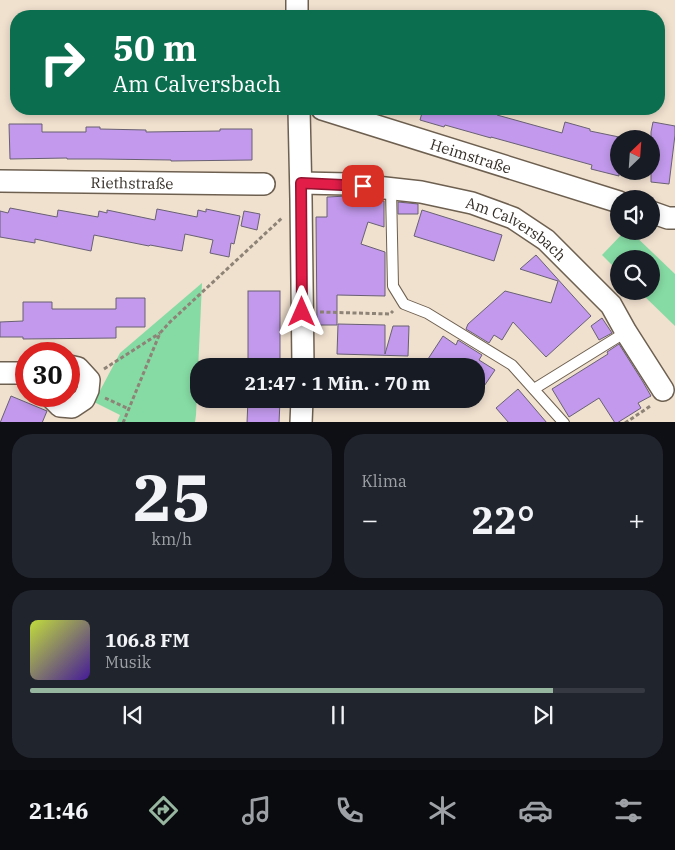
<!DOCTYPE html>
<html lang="de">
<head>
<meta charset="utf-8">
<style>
  body { margin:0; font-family:"IBM Plex Serif",serif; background:#20242c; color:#f1f3f6; height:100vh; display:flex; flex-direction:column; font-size:19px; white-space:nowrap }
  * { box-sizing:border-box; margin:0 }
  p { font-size:16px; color:#9ea1a6 }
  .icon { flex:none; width:28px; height:28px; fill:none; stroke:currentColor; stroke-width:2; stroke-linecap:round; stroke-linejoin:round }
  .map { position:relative; height:422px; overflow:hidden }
  .sheet { display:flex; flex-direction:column; gap:12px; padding:12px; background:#0d0f14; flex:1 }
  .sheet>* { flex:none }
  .hud { position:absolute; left:10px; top:10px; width:655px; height:105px; border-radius:20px; box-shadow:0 2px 8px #0003; background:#0b6e4f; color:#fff; overflow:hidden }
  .needle { width:32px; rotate:25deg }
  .controls { position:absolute; left:610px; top:130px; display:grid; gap:10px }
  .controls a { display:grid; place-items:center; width:50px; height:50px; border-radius:50%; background:#171b24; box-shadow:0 2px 8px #0003; font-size:25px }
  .speed { position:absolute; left:15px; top:342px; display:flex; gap:10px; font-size:25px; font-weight:700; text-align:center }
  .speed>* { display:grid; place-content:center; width:65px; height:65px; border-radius:50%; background:#171b24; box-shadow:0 2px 8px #0003; line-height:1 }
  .speed .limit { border:8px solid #d22; background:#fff; color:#111 }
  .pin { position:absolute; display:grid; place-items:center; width:42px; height:42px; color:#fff; margin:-21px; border-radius:10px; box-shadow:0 2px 8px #0006 }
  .me { position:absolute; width:55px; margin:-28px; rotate:0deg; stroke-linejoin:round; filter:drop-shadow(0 0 4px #0008) }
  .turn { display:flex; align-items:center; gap:18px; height:105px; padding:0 20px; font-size:22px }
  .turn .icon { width:65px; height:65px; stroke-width:2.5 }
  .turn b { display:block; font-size:35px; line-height:42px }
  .big { font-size:38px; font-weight:800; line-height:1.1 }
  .sheet .tile { flex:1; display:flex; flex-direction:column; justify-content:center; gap:8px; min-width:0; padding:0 18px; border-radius:20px; background:#20242c }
  .sheet .dial { align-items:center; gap:0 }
  .dial b { font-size:65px; line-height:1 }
  .song { display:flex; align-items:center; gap:15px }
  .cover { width:60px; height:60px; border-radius:8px; background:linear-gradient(135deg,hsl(70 70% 55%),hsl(260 70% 35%)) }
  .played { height:5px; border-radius:2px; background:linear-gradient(90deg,#97b6a0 85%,#363941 85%) }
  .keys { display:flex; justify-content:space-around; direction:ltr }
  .heat { display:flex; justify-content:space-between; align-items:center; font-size:28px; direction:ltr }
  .sheet .tiles { flex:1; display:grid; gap:12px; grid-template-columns:1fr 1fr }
  .tile:last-child { grid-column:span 2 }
  .trip { position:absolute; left:190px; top:358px; width:295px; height:50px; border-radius:20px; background:#171b24; box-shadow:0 2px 8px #0003; font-weight:800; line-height:50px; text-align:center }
  .menu { display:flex; height:80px; justify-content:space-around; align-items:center; background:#090b0e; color:#9ea1a6 }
  .menu .icon { width:35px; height:35px }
  .menu .selected { color:#97b6a0 }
  .menu b { font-size:22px; color:#f1f3f6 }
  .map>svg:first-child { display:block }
  .green { fill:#86dba4 }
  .building { fill:#c299ec; stroke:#696173 }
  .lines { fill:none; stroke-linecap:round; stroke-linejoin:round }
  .lane-casing { stroke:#6e6050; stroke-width:12 }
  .street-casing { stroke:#6e6050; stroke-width:24 }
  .path { stroke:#8d8376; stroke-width:3; stroke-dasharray:4 2.5; stroke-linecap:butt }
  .lane { stroke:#fff; stroke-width:10 }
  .street { stroke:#fff; stroke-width:21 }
  .route-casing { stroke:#92132f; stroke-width:12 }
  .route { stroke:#e11d48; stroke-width:9 }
  .labels { text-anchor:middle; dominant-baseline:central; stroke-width:5; stroke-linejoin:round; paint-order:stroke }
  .street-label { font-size:15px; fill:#342e27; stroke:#f0e0ce }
</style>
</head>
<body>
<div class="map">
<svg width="675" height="423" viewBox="0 0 675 423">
  <rect width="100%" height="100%" fill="#f0e0ce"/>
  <g class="green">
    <path d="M 625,231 L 630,231 L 675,274 L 675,326 L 639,291 L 651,291 L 651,259 L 619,259 L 619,272 L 602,255 Z"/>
    <path d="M 202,283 L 196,415 L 195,422 L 117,422 L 120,415 L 94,402 L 120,353 Z"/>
  </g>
  <g class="building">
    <path d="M 423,109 L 499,109 L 497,115 L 562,133 L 565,122 L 590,129 L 590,131 L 619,137 L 619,176 L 591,169 L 592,165 L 491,137 L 491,138 L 445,125 L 444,127 L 420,120 Z"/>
    <path d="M 653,122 L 675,126 L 675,135 L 669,184 L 651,182 L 651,132 Z"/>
    <path d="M 9,124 L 42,124 L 42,132 L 86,132 L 86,127 L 100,127 L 100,129 L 146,130 L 146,132 L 220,131 L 220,129 L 252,129 L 252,160 L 171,161 L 171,160 L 100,159 L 67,159 L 67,158 L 10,159 Z"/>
    <path d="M 348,196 L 384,201 L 384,227 L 368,222 L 361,244 L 385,252 L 385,296 L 337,295 L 337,325 L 317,325 L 316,217 L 327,217 L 327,197 Z"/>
    <path d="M 398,202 L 418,204 L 418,214 L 398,214 Z"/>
    <path d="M 10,208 L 57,217 L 58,210 L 98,217 L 99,211 L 107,213 L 107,210 L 155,220 L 157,209 L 197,217 L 198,210 L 206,212 L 206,209 L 240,216 L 234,244 L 231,243 L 229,257 L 210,253 L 213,240 L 185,234 L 182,251 L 150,245 L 149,246 L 94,235 L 91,251 L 35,239 L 35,243 L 0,237 L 0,211 L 8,213 Z"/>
    <path d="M 422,210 L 502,235 L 494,261 L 414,236 Z"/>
    <path d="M 244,211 L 260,214 L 257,230 L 241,226 Z"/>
    <path d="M 536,255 L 591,316 L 546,357 L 513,322 L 502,340 L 494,335 L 489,343 L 466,329 L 468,324 L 505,291 L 551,303 L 558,281 L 520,269 Z"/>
    <rect x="248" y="291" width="32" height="75"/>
    <path d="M 116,298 L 145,298 L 145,327 L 116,327 L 116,338 L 23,339 L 23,337 L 0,337 L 0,322 L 23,321 L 23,302 L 52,302 L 52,309 L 116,309 Z"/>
    <path d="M 602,318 L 612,333 L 599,340 L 591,326 Z"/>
    <path d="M 338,324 L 385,325 L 385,354 L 393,326 L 409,326 L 408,356 L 337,354 Z"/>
    <path d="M 443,336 L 456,345 L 458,340 L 482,355 L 479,360 L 495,370 L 476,398 L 476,365 L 475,366 L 438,366 L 428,359 Z"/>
    <path d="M 619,344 L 643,382 L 651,396 L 638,403 L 641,408 L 617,423 L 615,423 L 599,398 L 569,417 L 552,389 L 608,354 L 607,352 Z"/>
    <path d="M 518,389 L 530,403 L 547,423 L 509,423 L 496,408 Z"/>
    <path d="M 11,396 L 47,411 L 42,423 L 0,423 Z"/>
    <path d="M 248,399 L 280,401 L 279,423 L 247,423 Z"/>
  </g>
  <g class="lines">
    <g class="lane-casing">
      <g id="lane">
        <path d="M 391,189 L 393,286 L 404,304 L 427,313 L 512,365 L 564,423"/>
        <path d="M 534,389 L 626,332"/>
      </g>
    </g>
    <g class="street-casing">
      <g id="street">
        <path d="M 297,0 L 297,16"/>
        <path d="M 299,109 L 301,199 L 303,366"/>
        <path id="s1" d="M 322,109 L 619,202"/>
        <path id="s2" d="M 0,181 L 264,184"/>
        <path id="s3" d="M 301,183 L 349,184 L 421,192 L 472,203 L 513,218 L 546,240 L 611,305 L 626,332 L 663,390"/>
        <path d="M 651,212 L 668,218 L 675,218"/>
        <path d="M 0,373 L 26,373"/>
        <path d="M 50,396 L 60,406 L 72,407 L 84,399 L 88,390 L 89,380 L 78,368 L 69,366"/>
        <path d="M 301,423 L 302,399"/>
      </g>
    </g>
    <g class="path">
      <path d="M 320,312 L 390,314 L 393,311"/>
      <path d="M 104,369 L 160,333"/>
      <path d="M 105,398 L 129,409"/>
      <path d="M 123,423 L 160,333 L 170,322 L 282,218"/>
      <path d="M 625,423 L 652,405"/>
    </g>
    <use href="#lane" class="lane"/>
    <use href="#street" class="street"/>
  </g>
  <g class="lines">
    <g class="route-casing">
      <path id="route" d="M 302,312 L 301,183 L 363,186"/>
    </g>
    <use href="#route" class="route"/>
  </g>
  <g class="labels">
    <g class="street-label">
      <text stroke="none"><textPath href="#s1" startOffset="156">Heimstraße</textPath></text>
      <text stroke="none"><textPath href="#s2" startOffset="132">Riethstraße</textPath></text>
      <text stroke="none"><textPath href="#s3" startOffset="224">Am Calversbach</textPath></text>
    </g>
  </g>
</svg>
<div class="controls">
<a><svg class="needle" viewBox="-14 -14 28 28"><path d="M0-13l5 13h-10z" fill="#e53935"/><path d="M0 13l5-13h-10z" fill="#9ea1a6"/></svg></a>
<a><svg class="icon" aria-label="sound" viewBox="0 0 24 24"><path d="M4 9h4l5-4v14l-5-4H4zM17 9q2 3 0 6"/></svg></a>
<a><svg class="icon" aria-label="search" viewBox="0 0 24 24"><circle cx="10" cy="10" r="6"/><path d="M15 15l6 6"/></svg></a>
</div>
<div class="speed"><div class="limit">30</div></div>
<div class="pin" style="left:363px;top:186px;background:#d93025"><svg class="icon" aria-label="arrive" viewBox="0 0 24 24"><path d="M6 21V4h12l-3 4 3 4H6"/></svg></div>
<svg class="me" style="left:302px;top:312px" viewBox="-20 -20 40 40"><path d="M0-17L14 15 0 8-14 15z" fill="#e11d48" stroke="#fff" stroke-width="4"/></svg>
<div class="trip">21:47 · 1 Min. · 70 m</div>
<div class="hud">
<div class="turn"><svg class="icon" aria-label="right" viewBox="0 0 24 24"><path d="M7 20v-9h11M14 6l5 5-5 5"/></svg><div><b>50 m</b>Am Calversbach</div></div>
</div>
</div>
<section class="sheet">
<div class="tiles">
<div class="tile dial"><b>25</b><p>km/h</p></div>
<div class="tile"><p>Klima</p>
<div class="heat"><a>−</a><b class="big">22°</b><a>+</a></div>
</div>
<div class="tile">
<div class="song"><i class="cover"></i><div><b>106.8 FM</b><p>Musik</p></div></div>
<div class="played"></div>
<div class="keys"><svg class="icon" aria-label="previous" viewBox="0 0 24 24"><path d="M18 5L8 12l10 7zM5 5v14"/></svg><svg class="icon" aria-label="pause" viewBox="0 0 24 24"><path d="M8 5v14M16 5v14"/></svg><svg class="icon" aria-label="next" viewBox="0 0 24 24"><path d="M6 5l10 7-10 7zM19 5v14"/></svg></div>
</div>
</div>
</section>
<nav class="menu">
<b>21:46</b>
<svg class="icon selected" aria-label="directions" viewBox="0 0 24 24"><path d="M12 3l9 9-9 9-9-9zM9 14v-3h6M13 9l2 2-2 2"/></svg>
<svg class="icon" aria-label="music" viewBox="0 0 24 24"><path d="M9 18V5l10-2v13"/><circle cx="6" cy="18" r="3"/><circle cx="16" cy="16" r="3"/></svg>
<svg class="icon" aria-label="phone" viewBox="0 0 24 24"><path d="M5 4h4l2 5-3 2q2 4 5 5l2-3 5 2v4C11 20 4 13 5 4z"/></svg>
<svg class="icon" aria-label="climate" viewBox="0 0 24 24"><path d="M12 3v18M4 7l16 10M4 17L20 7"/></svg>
<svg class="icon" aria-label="car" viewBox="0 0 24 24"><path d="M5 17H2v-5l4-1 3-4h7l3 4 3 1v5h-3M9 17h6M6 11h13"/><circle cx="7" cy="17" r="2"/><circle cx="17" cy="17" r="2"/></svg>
<svg class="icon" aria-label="filters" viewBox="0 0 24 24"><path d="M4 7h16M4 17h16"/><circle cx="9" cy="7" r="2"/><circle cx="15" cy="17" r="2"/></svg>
</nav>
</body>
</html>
